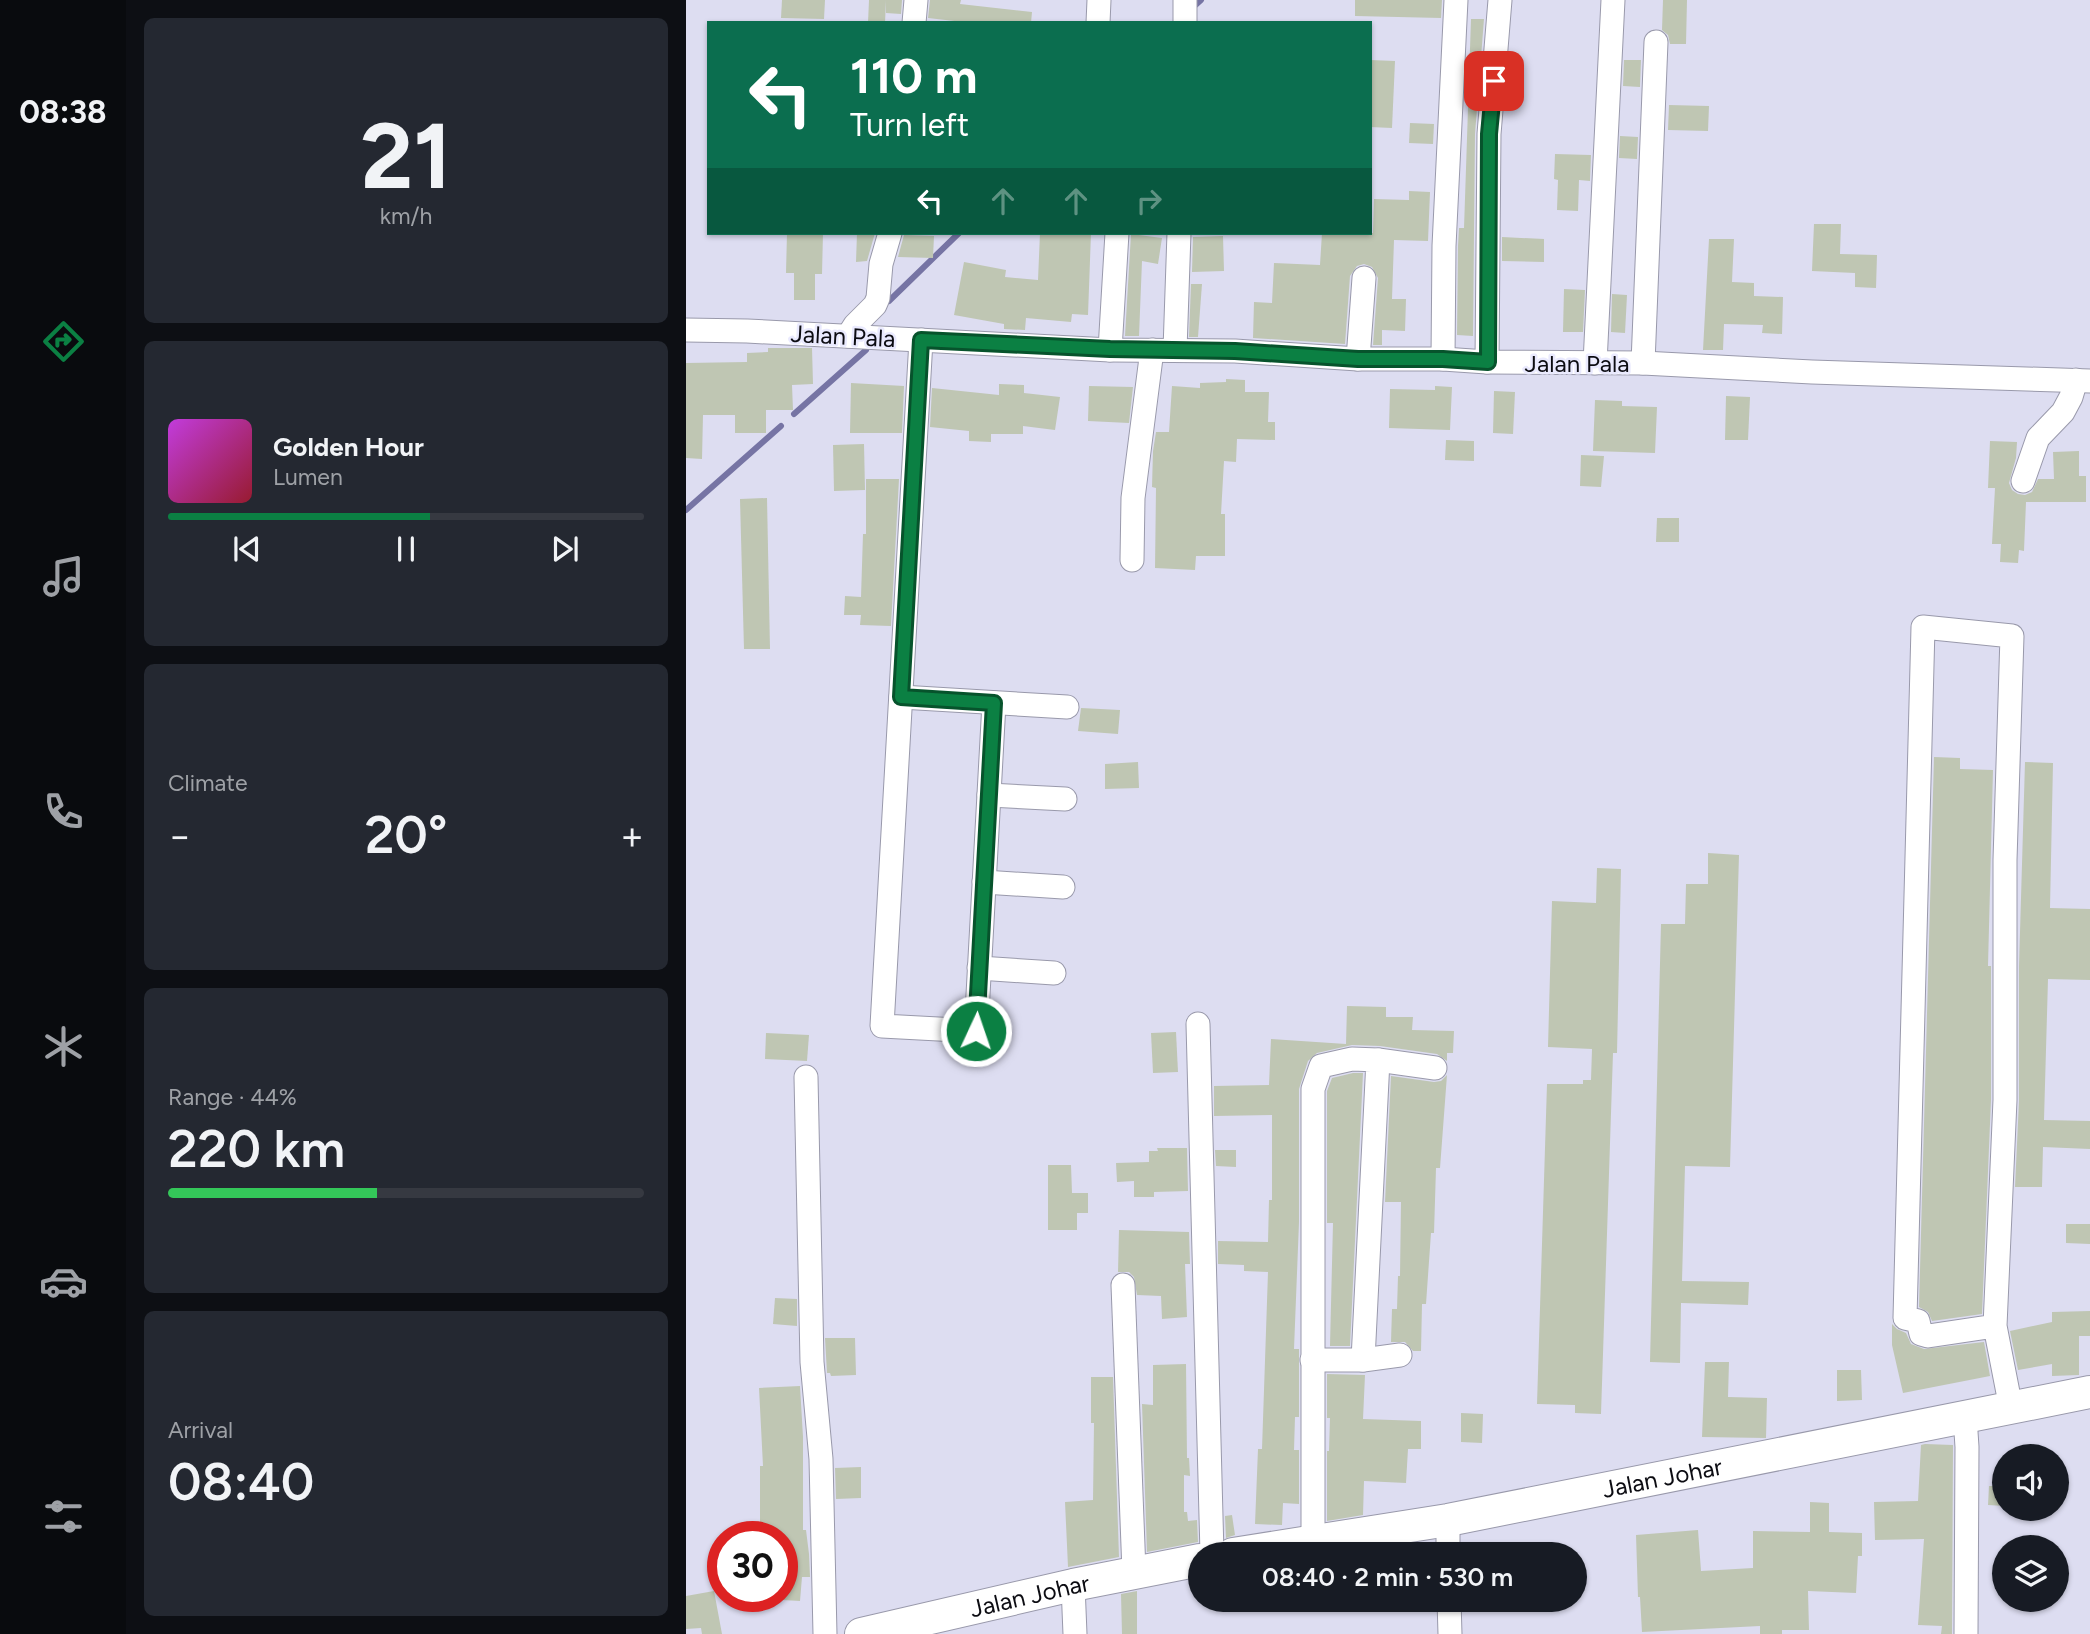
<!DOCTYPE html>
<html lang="en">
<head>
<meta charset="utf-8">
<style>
  body { margin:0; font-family:Figtree,sans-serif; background:#242831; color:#f1f3f6; height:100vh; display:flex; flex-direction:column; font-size:26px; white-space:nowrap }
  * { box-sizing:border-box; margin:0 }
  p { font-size:23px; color:#9ea1a6 }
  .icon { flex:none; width:38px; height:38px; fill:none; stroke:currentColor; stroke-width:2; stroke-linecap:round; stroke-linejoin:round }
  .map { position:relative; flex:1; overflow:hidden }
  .sheet { display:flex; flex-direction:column; gap:18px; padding:18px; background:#0d0f14; width:560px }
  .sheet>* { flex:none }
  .banner { position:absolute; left:21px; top:21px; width:665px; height:214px; border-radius:0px; box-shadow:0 2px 5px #0004; background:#0b6e4f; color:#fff; overflow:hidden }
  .fabs { position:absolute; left:1306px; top:1444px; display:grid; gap:14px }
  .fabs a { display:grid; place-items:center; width:77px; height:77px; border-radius:50%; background:#171b24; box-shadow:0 2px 5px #0004; font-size:35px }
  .speed { position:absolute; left:21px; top:1521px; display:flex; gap:14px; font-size:35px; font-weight:700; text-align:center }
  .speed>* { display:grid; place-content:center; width:91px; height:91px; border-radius:50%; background:#171b24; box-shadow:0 2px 5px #0004; line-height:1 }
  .speed .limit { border:10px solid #d22; background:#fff; color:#111 }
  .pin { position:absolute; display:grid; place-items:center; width:60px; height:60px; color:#fff; margin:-30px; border-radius:14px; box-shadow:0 4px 10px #0006 }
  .me { position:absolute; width:77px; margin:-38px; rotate:3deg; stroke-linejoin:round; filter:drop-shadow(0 0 5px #0008) }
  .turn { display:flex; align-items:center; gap:24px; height:147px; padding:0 28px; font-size:32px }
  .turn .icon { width:91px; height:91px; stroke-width:2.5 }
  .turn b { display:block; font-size:49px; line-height:60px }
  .lanes { display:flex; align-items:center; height:66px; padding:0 28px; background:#0003; justify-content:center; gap:35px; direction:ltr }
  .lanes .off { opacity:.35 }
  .big { font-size:52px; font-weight:600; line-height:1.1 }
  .sheet .card { flex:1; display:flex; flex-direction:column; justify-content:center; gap:10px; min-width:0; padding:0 24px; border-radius:10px; background:#242831 }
  .sheet .dial { align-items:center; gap:0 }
  .dial b { font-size:91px; line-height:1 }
  .song { display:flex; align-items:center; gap:21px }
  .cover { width:84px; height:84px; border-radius:10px; background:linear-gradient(135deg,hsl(290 70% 55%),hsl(350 70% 35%)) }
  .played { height:7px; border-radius:4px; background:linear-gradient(90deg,#0b8043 55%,#363941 55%) }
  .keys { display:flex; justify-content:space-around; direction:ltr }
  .heat { display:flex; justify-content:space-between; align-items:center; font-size:38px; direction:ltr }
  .charge { height:10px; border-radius:5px; background:linear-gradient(90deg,#34c759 44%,#363941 0) }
  .trip { position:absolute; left:502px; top:1542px; width:399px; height:70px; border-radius:35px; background:#171b24; box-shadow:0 2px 5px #0004; font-weight:600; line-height:70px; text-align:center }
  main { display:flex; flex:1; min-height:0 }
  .dock { display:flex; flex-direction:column; width:126px; justify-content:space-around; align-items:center; background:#090b0e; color:#9ea1a6 }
  .dock .icon { width:49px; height:49px }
  .dock .current { color:#0b8043 }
  .dock b { font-size:32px; color:#f1f3f6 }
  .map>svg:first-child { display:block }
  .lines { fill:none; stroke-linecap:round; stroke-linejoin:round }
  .stream { stroke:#7674a4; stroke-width:6 }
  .building { fill:#bfc6b3 }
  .street-casing { stroke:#9999ab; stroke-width:25 }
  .secondary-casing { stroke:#9999ab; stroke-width:34 }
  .street { stroke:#fff; stroke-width:23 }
  .secondary { stroke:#fff; stroke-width:32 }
  .route-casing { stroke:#07532c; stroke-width:18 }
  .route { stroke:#0b8043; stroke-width:12 }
  .labels { text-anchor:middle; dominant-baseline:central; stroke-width:5; stroke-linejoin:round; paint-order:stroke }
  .street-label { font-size:24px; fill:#0c0c12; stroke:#eaeafe }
</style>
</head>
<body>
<main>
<nav class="dock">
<b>08:38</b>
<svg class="icon current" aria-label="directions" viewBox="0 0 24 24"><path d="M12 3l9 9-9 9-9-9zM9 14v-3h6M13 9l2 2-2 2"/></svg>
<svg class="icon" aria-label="music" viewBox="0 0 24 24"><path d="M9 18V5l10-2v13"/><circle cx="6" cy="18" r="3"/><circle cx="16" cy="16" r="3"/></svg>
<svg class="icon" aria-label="phone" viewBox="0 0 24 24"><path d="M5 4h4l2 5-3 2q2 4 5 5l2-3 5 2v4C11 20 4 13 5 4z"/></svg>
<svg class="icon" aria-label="climate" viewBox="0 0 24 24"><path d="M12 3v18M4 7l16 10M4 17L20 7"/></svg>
<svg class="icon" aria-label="car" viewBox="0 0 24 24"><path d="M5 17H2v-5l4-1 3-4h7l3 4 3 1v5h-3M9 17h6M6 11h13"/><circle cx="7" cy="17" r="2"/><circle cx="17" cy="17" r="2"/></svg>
<svg class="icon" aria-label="filters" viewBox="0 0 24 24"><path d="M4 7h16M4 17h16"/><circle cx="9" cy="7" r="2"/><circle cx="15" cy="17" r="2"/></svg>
</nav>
<section class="sheet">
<div class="card dial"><b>21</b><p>km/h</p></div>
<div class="card">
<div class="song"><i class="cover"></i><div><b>Golden Hour</b><p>Lumen</p></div></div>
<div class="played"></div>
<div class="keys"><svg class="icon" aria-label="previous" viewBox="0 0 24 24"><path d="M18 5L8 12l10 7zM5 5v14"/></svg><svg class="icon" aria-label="pause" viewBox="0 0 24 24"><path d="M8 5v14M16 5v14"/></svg><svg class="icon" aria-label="next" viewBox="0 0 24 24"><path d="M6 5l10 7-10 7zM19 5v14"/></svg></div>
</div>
<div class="card"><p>Climate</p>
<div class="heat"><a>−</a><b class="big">20°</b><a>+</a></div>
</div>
<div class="card"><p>Range · 44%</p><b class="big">220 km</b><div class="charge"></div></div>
<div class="card"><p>Arrival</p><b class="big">08:40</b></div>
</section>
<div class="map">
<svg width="1404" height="1634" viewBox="0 0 1404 1634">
  <rect width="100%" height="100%" fill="#ddddf1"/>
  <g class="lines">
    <g class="stream">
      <path d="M 505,9 L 515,0"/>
      <path d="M 203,301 L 273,233"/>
      <path d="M 108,414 L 180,350"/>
      <path d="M 0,510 L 95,426"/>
    </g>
  </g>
  <g class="building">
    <path d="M 96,0 L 139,0 L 138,19 L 95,18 Z"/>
    <path d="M 183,0 L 200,0 L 199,23 L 182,23 Z"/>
    <path d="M 200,0 L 216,0 L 215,14 L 200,13 Z"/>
    <path d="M 244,0 L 275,0 L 274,4 L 346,12 L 345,23 L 286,23 L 242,18 Z"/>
    <path d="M 669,0 L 756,0 L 755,18 L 669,16 Z"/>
    <path d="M 977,0 L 1001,0 L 1000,44 L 984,44 L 982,35 L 976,30 Z"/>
    <path d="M 785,19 L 798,19 L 789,134 L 787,336 L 771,335 L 772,246 L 773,228 L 778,228 Z"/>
    <path d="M 684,60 L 709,61 L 706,128 L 684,127 Z"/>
    <path d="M 938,60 L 955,60 L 954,87 L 937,86 Z"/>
    <path d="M 983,105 L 1023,106 L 1022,131 L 982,130 Z"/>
    <path d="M 724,123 L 748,124 L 747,144 L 723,143 Z"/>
    <path d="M 934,136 L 952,137 L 951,159 L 933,158 Z"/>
    <path d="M 869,154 L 905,155 L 904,181 L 893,180 L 892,211 L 871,210 L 872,180 L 868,179 Z"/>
    <path d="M 723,191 L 744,192 L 742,241 L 708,240 L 706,299 L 720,299 L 719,331 L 696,330 L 696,345 L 687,345 L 692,278 L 686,267 L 678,264 L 671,266 L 664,276 L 659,344 L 567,338 L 568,302 L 586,303 L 588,263 L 634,265 L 636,233 L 687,233 L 688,199 L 723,200 Z"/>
    <path d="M 1128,224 L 1155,224 L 1154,254 L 1191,255 L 1190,288 L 1169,287 L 1169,273 L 1126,271 Z"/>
    <path d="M 101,233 L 137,233 L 136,274 L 129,274 L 129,300 L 108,300 L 108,273 L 100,273 Z"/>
    <path d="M 171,233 L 189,233 L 181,261 L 170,262 Z"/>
    <path d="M 354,233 L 405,233 L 402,315 L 386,314 L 385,322 L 340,318 L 339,330 L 318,329 L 318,324 L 268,315 L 278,262 L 320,270 L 319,277 L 352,280 Z"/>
    <path d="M 445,234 L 476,238 L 472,264 L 456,261 L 453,336 L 439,336 Z"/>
    <path d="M 218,235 L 248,236 L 247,258 L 212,257 Z"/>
    <path d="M 537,236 L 538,271 L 506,272 L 507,237 Z"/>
    <path d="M 816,237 L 858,239 L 858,262 L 816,261 Z"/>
    <path d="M 1023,239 L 1048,239 L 1046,282 L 1068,283 L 1068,296 L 1097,297 L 1096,334 L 1076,333 L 1077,325 L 1038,324 L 1037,350 L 1017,350 Z"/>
    <path d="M 505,284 L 516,284 L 512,337 L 503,337 Z"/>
    <path d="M 878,289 L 899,290 L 897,332 L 877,332 Z"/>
    <path d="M 926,294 L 941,295 L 939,333 L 925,332 Z"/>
    <path d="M 82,348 L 126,348 L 127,384 L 106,385 L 107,410 L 80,410 L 80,433 L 49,433 L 49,415 L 17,415 L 16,459 L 0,458 L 0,363 L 61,362 L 61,353 L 82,352 Z"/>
    <path d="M 540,379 L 559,380 L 559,392 L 583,392 L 582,422 L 589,422 L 589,440 L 551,439 L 550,462 L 538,461 L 535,514 L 539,514 L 539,556 L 510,556 L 509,570 L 469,568 L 470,488 L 466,487 L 467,451 L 470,432 L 483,432 L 486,386 L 514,388 L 514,383 L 540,382 Z"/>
    <path d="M 165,383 L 218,386 L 216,433 L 164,433 Z"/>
    <path d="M 313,384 L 338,385 L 338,393 L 374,397 L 369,430 L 337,426 L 337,434 L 305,434 L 305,442 L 283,441 L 283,431 L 244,427 L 246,388 L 313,395 Z"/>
    <path d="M 403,386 L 447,387 L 443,423 L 402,421 Z"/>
    <path d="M 749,386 L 766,387 L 764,430 L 703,428 L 704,389 L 749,390 Z"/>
    <path d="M 808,391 L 829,392 L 827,434 L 807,433 Z"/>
    <path d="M 1040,396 L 1064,397 L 1062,440 L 1039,440 Z"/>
    <path d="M 909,400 L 936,401 L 936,406 L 971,407 L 969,453 L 907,451 Z"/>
    <path d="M 760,440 L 788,441 L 788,461 L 759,460 Z"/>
    <path d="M 1304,441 L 1331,442 L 1330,458 L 1323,483 L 1326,490 L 1332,494 L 1339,495 L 1346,492 L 1352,479 L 1368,479 L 1367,452 L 1393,451 L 1393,476 L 1400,476 L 1400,502 L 1340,502 L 1338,551 L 1333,550 L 1332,563 L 1314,562 L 1315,544 L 1306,544 L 1309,488 L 1302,488 Z"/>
    <path d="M 178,444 L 179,490 L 148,491 L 147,445 Z"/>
    <path d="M 895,455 L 918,456 L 915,487 L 894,486 Z"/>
    <path d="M 180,479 L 213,479 L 205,626 L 174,625 L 175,615 L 158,615 L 159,596 L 175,597 L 177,534 L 180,534 Z"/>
    <path d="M 81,498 L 84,649 L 58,649 L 54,499 Z"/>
    <path d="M 971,518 L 993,518 L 993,542 L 970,542 Z"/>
    <path d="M 395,708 L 434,710 L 432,734 L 392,731 Z"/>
    <path d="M 1248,757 L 1274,758 L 1274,769 L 1307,770 L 1302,966 L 1305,966 L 1305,1100 L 1296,1314 L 1246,1321 L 1242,1312 L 1233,1307 Z"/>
    <path d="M 452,762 L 453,788 L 419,789 L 419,764 Z"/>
    <path d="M 1339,762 L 1367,763 L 1364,908 L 1404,909 L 1404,980 L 1362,979 L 1358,1120 L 1404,1121 L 1404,1149 L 1357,1147 L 1356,1187 L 1329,1187 L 1333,1101 L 1333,966 Z"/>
    <path d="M 1022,853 L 1053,855 L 1044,1167 L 999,1166 L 996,1281 L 1063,1282 L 1062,1305 L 995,1303 L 994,1363 L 964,1362 L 975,924 L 999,924 L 1000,884 L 1022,884 Z"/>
    <path d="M 911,868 L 935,869 L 931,1053 L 927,1053 L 915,1414 L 889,1413 L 889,1405 L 851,1404 L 861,1084 L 897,1084 L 897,1080 L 905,1080 L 906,1049 L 862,1047 L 866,901 L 910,903 Z"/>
    <path d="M 661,1006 L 700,1007 L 700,1017 L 727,1017 L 726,1030 L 768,1031 L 767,1053 L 761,1053 L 761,1061 L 751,1054 L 694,1046 L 666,1045 L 631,1053 L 622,1061 L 613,1089 L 613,1222 L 608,1349 L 613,1349 L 613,1417 L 609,1417 L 608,1450 L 613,1450 L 613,1504 L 597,1503 L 596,1525 L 569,1524 L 572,1449 L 576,1449 L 582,1272 L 558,1271 L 558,1265 L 532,1264 L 532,1241 L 582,1242 L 583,1200 L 586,1200 L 586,1115 L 528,1116 L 528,1086 L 583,1085 L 585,1039 L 660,1044 Z"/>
    <path d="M 490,1032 L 492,1072 L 467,1073 L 465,1033 Z"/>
    <path d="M 80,1033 L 123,1035 L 121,1061 L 79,1059 Z"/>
    <path d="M 667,1073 L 677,1073 L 664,1346 L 644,1346 L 647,1223 L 641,1223 L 641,1091 L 646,1078 Z"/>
    <path d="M 761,1075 L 754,1168 L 750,1168 L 748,1233 L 745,1233 L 740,1304 L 736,1304 L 735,1351 L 727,1351 L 719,1342 L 705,1342 L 706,1309 L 711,1309 L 712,1276 L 714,1276 L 715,1202 L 699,1202 L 705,1076 L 748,1082 L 755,1081 Z"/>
    <path d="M 471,1148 L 501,1148 L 502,1191 L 468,1192 L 468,1197 L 448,1197 L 448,1181 L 431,1182 L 430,1163 L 463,1162 L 463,1151 L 472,1151 Z"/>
    <path d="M 529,1150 L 550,1150 L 550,1167 L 530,1166 Z"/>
    <path d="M 362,1165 L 385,1165 L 386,1193 L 402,1193 L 402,1213 L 391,1213 L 391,1230 L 362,1230 Z"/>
    <path d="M 1380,1224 L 1404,1224 L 1404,1244 L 1380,1243 Z"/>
    <path d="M 433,1230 L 503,1232 L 504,1264 L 499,1264 L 501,1317 L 476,1319 L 475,1296 L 451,1295 L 448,1277 L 443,1272 L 432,1272 Z"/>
    <path d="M 89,1298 L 111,1299 L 111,1326 L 87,1324 Z"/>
    <path d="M 1404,1311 L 1404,1336 L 1393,1336 L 1393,1375 L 1366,1376 L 1366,1364 L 1332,1370 L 1324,1331 L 1366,1322 L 1366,1312 Z"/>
    <path d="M 1206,1324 L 1211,1329 L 1220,1333 L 1225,1344 L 1238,1349 L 1298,1342 L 1304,1376 L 1217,1393 L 1206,1345 Z"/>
    <path d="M 139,1338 L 169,1338 L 170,1375 L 145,1376 L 144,1373 L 141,1373 Z"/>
    <path d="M 1019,1362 L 1043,1362 L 1042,1397 L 1081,1398 L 1080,1438 L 1016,1437 Z"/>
    <path d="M 500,1364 L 501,1458 L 503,1458 L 504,1476 L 498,1475 L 498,1512 L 501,1512 L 502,1521 L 511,1520 L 512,1542 L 461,1552 L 456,1404 L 467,1405 L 467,1365 Z"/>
    <path d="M 1151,1370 L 1175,1370 L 1176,1400 L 1151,1401 Z"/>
    <path d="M 641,1374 L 679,1375 L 677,1419 L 735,1421 L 735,1449 L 722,1449 L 720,1483 L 678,1481 L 677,1515 L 641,1521 L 641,1451 L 643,1451 L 644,1418 L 641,1418 Z"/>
    <path d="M 405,1377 L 427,1377 L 433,1557 L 382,1567 L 379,1502 L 407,1500 L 408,1423 L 405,1423 Z"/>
    <path d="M 114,1386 L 117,1437 L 117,1530 L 120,1530 L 123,1554 L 124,1577 L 116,1577 L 114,1601 L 96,1600 L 96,1536 L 74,1536 L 74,1466 L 77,1466 L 73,1388 Z"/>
    <path d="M 775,1413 L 797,1414 L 796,1443 L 775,1442 Z"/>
    <path d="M 1239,1444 L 1267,1445 L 1266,1634 L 1255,1634 L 1256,1626 L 1232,1625 L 1238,1539 L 1189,1540 L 1188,1502 L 1232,1501 L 1235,1445 Z"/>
    <path d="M 175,1467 L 175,1498 L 150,1499 L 149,1468 Z"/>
    <path d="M 1303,1486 L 1318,1486 L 1318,1506 L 1302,1505 Z"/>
    <path d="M 1124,1502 L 1143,1503 L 1143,1532 L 1176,1533 L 1176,1556 L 1172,1556 L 1170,1593 L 1122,1591 L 1123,1630 L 1096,1630 L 1096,1634 L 1074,1634 L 1074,1626 L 956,1632 L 954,1597 L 952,1597 L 950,1535 L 1012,1530 L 1015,1571 L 1067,1568 L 1067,1531 L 1124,1532 Z"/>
    <path d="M 546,1515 L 549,1535 L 540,1538 L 539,1516 Z"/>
    <path d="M 28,1591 L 36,1634 L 16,1634 L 15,1628 L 0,1629 L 0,1596 Z"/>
    <path d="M 451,1591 L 451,1634 L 436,1634 L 435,1594 Z"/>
  </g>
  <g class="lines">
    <g class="street-casing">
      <g id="street">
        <path d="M 499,0 L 499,23"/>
        <path d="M 228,23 L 230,0"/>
        <path d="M 412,23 L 413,0"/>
        <path d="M 0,330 L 61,331 L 424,350 L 549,351 L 672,359 L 757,359 L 801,362 L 957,363 L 1126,372 L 1404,381"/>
        <path d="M 162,336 L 169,325 L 189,305 L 192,298 L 195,264 L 204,233"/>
        <path d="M 235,340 L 196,1026 L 290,1031 L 308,703"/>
        <path d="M 424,350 L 431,233"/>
        <path d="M 489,350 L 493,233"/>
        <path d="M 672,359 L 678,278"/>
        <path d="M 757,359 L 758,246 L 770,0"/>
        <path d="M 801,362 L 803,134 L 814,0"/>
        <path d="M 909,363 L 927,0"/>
        <path d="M 957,363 L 970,42"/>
        <path d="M 1337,481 L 1352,438 L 1377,412 L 1385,397 L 1390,380"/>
        <path d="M 446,560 L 447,498 L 466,350"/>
        <path d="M 215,697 L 381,707"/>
        <path d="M 303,795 L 379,799"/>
        <path d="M 298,882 L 377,887"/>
        <path d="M 293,968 L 368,973"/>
        <path d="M 512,1024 L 526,1554"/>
        <path d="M 692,1060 L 749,1068"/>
        <path d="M 120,1077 L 126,1362 L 135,1459 L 139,1634"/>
        <path d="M 437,1285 L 448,1572"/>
        <path d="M 1309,1326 L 1242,1336 L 1235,1334 L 1232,1321 L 1219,1318 L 1237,627 L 1326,636 L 1319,860 L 1319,1100 L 1309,1326 L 1325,1408"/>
        <path d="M 626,1360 L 677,1360 L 714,1355"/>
        <path d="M 1279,1417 L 1281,1447 L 1280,1634"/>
        <path d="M 762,1520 L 762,1554"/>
        <path d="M 627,1541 L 627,1089 L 635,1066 L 666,1059 L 692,1060 L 677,1360"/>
        <path d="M 387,1585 L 389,1634"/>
        <path d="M 763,1600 L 764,1634"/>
      </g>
    </g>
    <g class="secondary-casing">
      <g id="secondary">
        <path id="s1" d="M 547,1554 L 762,1520 L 1404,1392"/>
        <path id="s2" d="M 175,1634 L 387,1585 L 514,1560"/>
      </g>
    </g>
    <use href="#street" class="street"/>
    <use href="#secondary" class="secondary"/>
  </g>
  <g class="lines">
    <g class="route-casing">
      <path id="route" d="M 290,1031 L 308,703 L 215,697 L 235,340 L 424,349 L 549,351 L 672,359 L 757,359 L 802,362 L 803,134 L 808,81"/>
    </g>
    <use href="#route" class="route"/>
  </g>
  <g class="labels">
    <g class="street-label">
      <text transform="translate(157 336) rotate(3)">Jalan Pala</text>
      <text x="891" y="363">Jalan Pala</text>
      <text stroke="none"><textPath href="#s1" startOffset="436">Jalan Johar</textPath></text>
      <text stroke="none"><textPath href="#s2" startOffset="173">Jalan Johar</textPath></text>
    </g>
  </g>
</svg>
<div class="fabs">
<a><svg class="icon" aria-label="sound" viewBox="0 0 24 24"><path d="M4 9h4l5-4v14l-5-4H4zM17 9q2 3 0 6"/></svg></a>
<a><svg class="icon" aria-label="layers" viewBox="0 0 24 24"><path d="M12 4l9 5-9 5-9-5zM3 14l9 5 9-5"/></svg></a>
</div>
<div class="speed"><div class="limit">30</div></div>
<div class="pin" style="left:808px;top:81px;background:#d93025"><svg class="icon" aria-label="arrive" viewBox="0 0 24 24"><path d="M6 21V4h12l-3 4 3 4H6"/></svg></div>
<svg class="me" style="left:290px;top:1031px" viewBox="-20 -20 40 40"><circle r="17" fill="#0b8043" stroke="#fff" stroke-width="3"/><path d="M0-11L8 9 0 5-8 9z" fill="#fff"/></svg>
<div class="trip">08:40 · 2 min · 530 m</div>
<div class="banner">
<div class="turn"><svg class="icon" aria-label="left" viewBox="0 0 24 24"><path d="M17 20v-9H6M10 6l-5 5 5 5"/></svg><div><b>110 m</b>Turn left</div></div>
<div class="lanes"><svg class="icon" aria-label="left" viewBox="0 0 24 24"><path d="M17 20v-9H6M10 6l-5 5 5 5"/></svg><svg class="icon off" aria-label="ahead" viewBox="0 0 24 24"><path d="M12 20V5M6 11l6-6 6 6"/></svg><svg class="icon off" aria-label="ahead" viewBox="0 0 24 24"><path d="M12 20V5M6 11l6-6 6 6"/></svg><svg class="icon off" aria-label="right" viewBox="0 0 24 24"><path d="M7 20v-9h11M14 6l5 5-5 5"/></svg></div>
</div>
</div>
</main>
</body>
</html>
